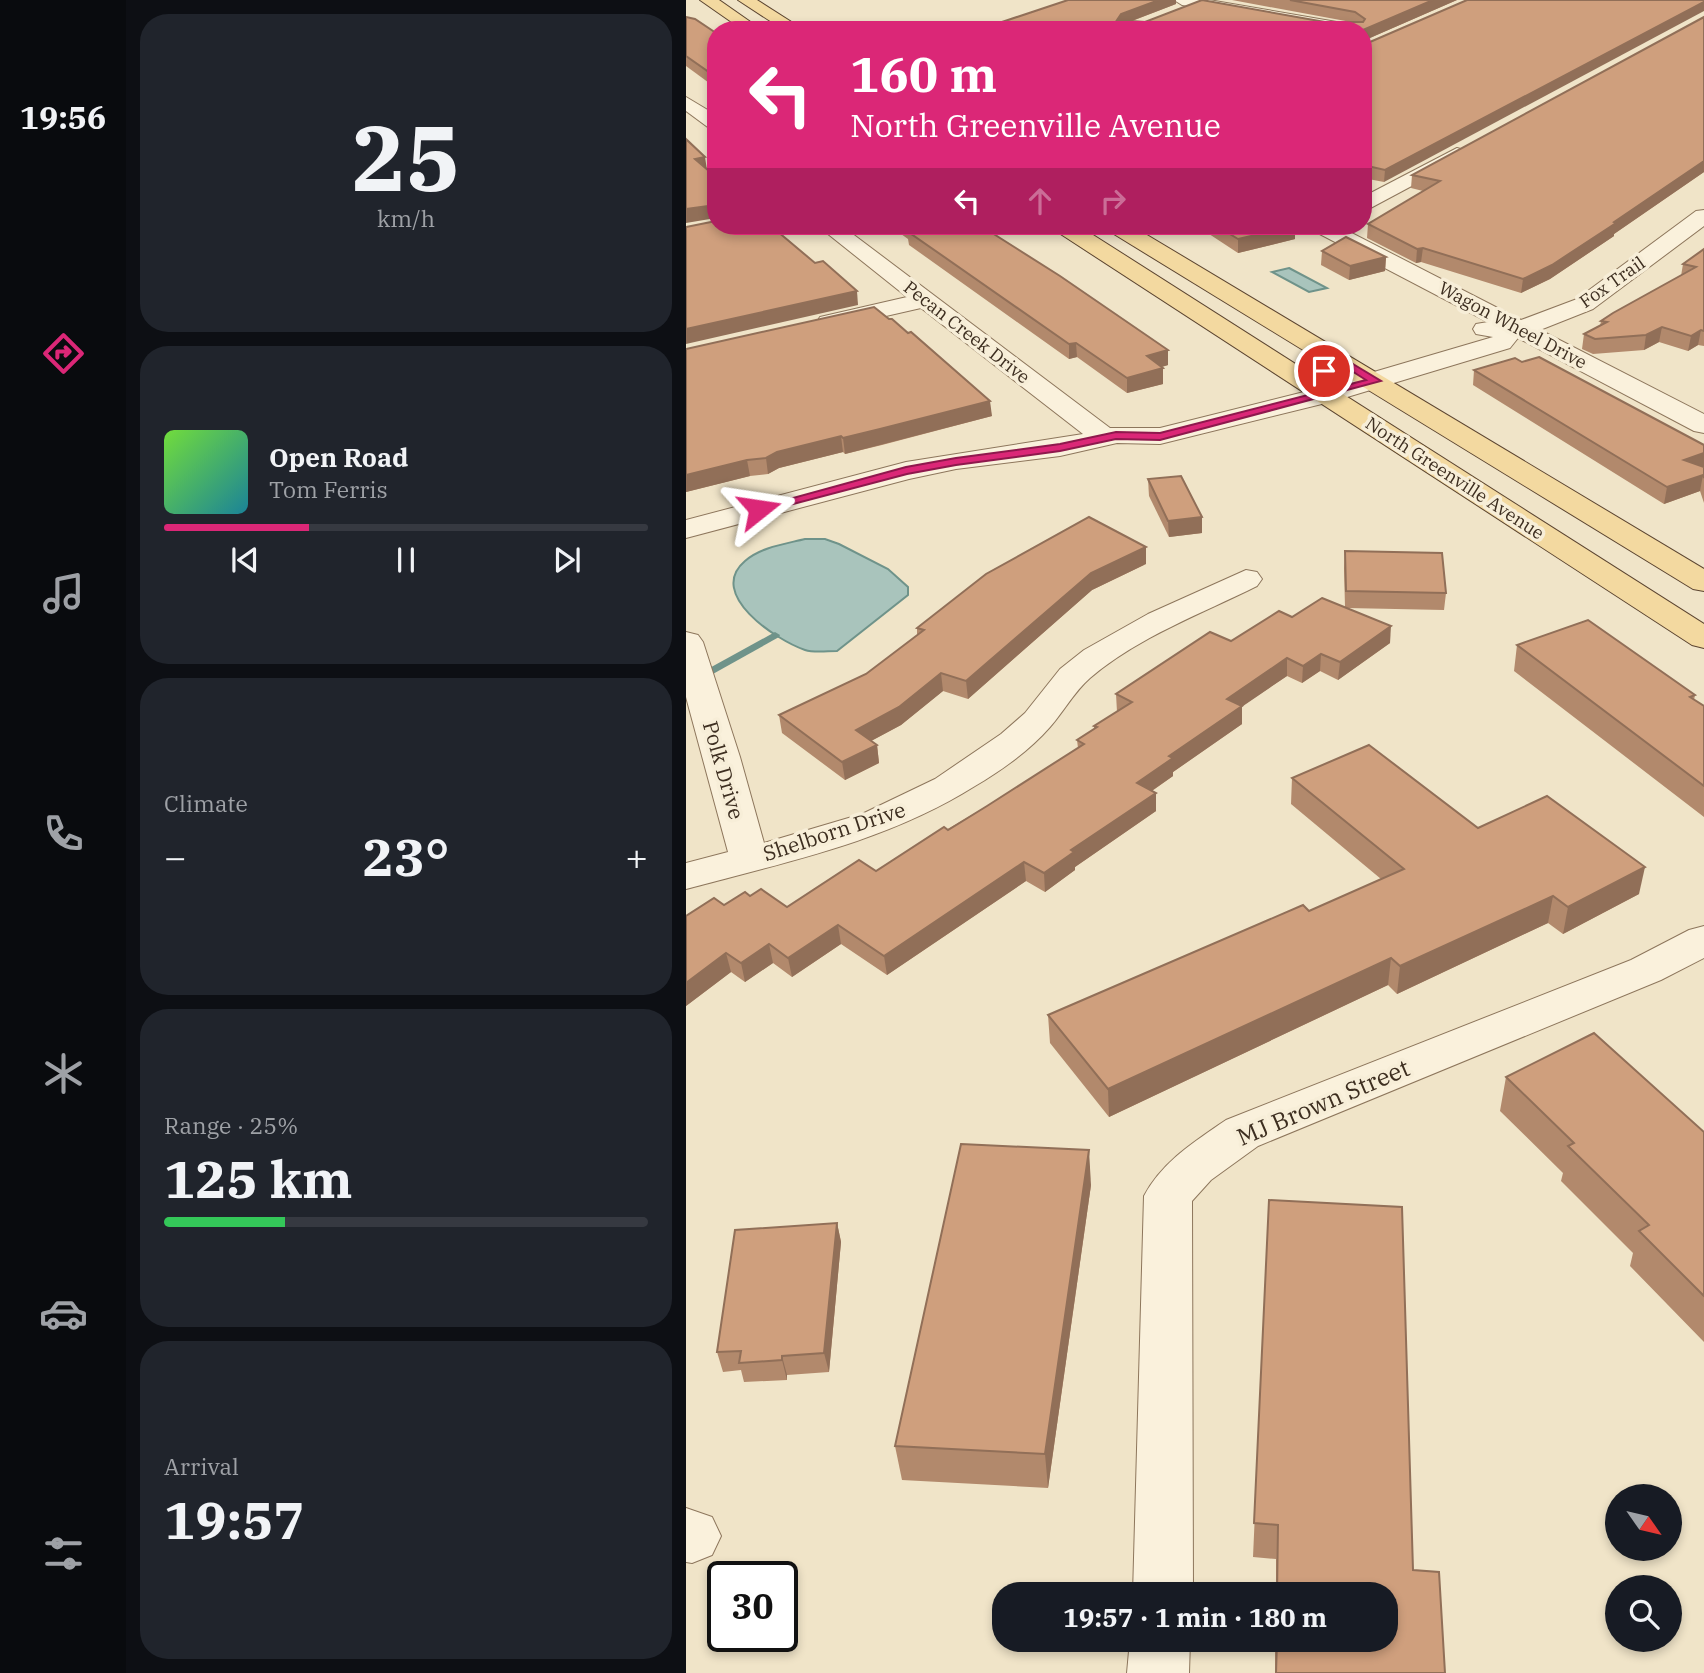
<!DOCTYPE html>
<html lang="en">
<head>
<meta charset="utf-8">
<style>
  body { margin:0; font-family:"IBM Plex Serif",serif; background:#20242c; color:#f1f3f6; height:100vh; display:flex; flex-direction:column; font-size:26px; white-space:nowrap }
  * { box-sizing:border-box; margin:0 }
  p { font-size:23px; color:#9ea1a6 }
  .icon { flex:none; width:38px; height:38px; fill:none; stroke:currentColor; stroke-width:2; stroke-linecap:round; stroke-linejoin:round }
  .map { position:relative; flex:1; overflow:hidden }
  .side { display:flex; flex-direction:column; gap:14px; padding:14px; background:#0d0f14; width:560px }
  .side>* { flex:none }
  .hud { position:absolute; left:21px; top:21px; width:665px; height:214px; border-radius:28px; box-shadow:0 4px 10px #0003; background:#db2777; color:#fff; overflow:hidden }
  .needle { width:46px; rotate:124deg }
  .buttons { position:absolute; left:919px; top:1484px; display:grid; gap:14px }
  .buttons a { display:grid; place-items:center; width:77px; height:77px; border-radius:50%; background:#171b24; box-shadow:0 4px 10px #0003; font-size:35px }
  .speed { position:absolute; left:21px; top:1561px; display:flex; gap:14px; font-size:35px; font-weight:700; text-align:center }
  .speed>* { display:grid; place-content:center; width:91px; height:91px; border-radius:50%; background:#171b24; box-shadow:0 4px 10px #0003; line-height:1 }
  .speed .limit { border:4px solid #111; border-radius:10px; background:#fff; color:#111 }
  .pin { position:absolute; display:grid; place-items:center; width:60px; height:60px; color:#fff; margin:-30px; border:4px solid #fff; border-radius:50%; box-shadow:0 2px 7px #0007 }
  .me { position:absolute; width:77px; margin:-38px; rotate:75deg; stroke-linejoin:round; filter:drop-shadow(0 0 5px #0008) }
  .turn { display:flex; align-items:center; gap:24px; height:147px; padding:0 28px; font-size:32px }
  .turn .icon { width:91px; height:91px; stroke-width:2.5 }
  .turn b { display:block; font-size:49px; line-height:60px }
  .lanes { display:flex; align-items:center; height:66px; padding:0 28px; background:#0003; justify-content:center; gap:35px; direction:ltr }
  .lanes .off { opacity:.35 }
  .big { font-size:52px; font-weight:700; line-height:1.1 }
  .side .widget { flex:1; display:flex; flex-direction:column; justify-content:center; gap:10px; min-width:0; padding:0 24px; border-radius:28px; background:#20242c }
  .side .dial { align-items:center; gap:0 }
  .dial b { font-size:91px; line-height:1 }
  .song { display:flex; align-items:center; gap:21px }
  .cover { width:84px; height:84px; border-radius:10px; background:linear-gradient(135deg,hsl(100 70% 55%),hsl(190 70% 35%)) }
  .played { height:7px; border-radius:4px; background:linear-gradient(90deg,#db2777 30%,#363941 30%) }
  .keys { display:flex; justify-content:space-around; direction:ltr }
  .heat { display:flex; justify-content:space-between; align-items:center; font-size:38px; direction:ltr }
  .charge { height:10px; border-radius:5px; background:linear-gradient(90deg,#34c759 25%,#363941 0) }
  .trip { position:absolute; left:306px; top:1582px; width:406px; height:70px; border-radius:28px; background:#171b24; box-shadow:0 4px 10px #0003; font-weight:700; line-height:70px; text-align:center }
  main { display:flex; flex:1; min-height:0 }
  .tab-bar { display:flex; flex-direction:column; width:126px; justify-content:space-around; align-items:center; background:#090b0e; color:#9ea1a6 }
  .tab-bar .icon { width:49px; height:49px }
  .tab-bar .current { color:#db2777 }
  .tab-bar b { font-size:32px; color:#f1f3f6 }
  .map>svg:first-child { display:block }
  .water { fill:#a9c4bc; stroke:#6f938a; stroke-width:2 }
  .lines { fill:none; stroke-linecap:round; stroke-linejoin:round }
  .stream { fill:#6f938a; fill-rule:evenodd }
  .minor-casing { stroke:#8d765c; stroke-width:2 }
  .major-casing { stroke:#5b4430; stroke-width:2 }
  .minor { fill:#faf1dc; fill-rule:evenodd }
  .major { fill:#f3d9a0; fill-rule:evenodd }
  .wall { fill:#b2896c }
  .shaded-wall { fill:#916f58 }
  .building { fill:#cf9f7d; stroke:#916f58; stroke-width:2 }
  .route { fill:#db2777; stroke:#8e194d; stroke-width:2 }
  .labels { text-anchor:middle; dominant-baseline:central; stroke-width:7; stroke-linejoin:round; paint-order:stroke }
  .far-street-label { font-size:18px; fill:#3d2e20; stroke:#f7eed8 }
  .street-label { font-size:21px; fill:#3d2e20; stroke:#f7eed8 }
  .near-street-label { font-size:24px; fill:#3d2e20; stroke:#f7eed8 }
</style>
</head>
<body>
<main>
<nav class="tab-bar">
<b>19:56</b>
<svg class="icon current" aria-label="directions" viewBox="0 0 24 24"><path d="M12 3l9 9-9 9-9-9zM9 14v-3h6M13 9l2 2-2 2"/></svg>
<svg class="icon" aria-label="music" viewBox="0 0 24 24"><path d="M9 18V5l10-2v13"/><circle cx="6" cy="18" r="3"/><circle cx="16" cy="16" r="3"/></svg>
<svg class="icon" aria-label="phone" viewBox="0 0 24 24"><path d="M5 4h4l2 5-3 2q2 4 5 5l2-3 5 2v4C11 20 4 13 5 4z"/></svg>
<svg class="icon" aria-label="climate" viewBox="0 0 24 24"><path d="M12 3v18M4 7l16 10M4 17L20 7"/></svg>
<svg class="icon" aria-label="car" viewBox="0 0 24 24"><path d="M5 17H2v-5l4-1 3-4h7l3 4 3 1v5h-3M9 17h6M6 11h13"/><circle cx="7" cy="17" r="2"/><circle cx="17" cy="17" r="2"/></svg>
<svg class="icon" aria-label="filters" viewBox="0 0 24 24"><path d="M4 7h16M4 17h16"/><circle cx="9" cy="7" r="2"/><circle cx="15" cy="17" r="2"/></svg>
</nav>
<section class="side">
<div class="widget dial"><b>25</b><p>km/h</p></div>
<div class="widget">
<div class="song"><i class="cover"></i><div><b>Open Road</b><p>Tom Ferris</p></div></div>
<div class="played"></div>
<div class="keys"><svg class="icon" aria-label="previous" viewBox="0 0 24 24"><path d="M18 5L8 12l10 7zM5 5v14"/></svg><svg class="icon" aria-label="pause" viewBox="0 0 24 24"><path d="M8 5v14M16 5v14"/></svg><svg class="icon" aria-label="next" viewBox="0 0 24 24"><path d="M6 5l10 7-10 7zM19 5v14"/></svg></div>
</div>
<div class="widget"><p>Climate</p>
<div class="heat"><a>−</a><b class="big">23°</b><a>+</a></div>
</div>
<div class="widget"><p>Range · 25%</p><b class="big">125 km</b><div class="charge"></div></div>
<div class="widget"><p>Arrival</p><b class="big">19:57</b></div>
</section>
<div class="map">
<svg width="1018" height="1673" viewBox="0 0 1018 1673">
  <rect width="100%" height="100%" fill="#f0e4c8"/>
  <g class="water">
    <path d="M 603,268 L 641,288 L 623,292 L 586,272 Z"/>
    <path d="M 119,539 L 139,539 L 153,544 L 202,569 L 222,587 L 222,595 L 151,651 C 141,651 128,653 119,650 C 90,640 20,594 59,561 C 75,547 99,544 119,539 Z"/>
  </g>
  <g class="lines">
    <path class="stream" d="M 89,632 L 94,635 L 93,637 L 0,689 L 0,681 Z"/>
    <g class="minor-casing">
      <g id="minor">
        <path d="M 488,0 L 523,0 L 668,25 L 676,30 L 639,30 L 496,5 Z"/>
        <path d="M 0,97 L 30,115 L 30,130 L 23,128 L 0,111 Z"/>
        <path d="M 771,148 L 778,150 L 781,154 L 778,158 L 677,212 L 677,197 Z"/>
        <path d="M 1018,210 L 1018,226 L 907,309 L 854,330 L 1018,414 L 1018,433 L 1008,431 L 832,338 L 824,348 L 648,401 L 474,444 L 431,443 L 374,456 L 270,469 L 223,479 L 0,538 L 0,520 L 220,462 L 397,434 L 235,308 L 143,329 L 134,327 L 131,322 L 134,317 L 221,297 L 132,226 L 156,226 L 424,428 L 474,428 L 630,389 L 807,337 L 790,334 L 787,329 L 790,324 L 802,322 L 628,231 L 625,226 L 652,226 L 835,320 L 891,299 L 1010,211 Z"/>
        <path d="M 560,570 L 571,572 L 576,579 L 571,586 C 515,614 452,637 404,678 C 388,692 378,711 364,727 C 343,751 316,770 289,786 C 200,842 100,862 0,889 L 0,863 L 42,852 L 0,697 L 0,632 L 12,635 L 17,642 L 54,757 L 78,843 L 176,814 L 249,779 L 315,734 L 339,713 L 374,669 L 398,650 L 462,614 Z"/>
        <path d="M 1018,926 L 1018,958 L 975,980 L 572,1146 L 525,1180 L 506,1201 L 507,1594 L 447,1594 L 458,1196 C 476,1162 508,1142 540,1120 L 945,960 L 1003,930 Z"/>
        <path d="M 0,1508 L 26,1517 L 35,1536 L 26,1555 L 6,1563 L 0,1562 Z"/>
        <path d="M 444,1640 L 504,1640 L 503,1673 L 441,1673 Z"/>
      </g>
    </g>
    <g class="major-casing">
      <g id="major">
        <path d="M 14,0 L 33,0 L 76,30 L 57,30 Z"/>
        <path d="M 52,0 L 71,0 L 118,30 L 98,30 Z"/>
        <path d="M 367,226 L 393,226 L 1018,624 L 1018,648 L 1006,645 L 370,231 Z"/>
        <path d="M 420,226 L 446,226 L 1018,569 L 1018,591 L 1007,589 L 423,231 Z"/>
      </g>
    </g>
    <use href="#minor" class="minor"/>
    <use href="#major" class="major"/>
  </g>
  <g class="wall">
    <path d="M 546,0 L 771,0 L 677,41 L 292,30 L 490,4 L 446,21 L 459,22 L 665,22 Z"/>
    <path d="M 781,0 L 698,182 L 677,178 L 677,45 Z"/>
    <path d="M 0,17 L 30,33 L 30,88 L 0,66 Z"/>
    <path d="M 1018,17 L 1018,172 L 928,234 L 928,236 L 864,279 L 835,293 L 735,262 L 730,263 L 681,238 L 682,224 L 737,191 L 725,188 L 726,175 Z"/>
    <path d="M 204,226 L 295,226 L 482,350 L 482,365 L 476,367 L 477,368 L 477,384 L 441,393 L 391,357 L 383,359 L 223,245 L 222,239 Z"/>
    <path d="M 499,226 L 609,226 L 609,239 L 552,253 L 517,230 L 508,231 Z"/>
    <path d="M 1018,249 L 1018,346 L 1012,345 L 1002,351 L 973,342 L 958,350 L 907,354 L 896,349 L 898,334 L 914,326 L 915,321 L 995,276 L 997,264 Z"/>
    <path d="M 636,251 L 700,257 L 699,271 L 663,280 L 635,265 Z"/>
    <path d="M 0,349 L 306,416 L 196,445 L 159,454 L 157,452 L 93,468 L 82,474 L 64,476 L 0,492 Z"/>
    <path d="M 788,370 L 1018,445 L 1018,503 L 1014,491 L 978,504 L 787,385 Z"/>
    <path d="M 462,479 L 516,517 L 516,533 L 483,537 L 463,496 Z"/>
    <path d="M 659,551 L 760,593 L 758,610 L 661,608 L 704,643 L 652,680 L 634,671 L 616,683 L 601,676 L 556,706 L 556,724 L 487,772 L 487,776 L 466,791 L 470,811 L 389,867 L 389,870 L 359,892 L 340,881 L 201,975 L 155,944 L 106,977 L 87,963 L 59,982 L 45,972 L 0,1006 L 0,916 L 38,905 L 64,896 L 101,907 L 190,871 L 301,806 L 392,748 L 391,740 L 408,729 L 408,726 L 431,712 L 430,694 L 545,641 L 606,617 L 659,607 L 658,568 Z"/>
    <path d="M 460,564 L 406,590 L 282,699 L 257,691 L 215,725 L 185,741 L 191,745 L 193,763 L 159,780 L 96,733 L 93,715 L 180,674 L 231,635 L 231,628 Z"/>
    <path d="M 831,645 L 1009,695 L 1008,700 L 1018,706 L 1018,817 L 828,671 Z"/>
    <path d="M 606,778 L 792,828 L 953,894 L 877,934 L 862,923 L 711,994 L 702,985 L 423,1117 L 364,1043 L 362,1015 L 623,911 L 695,879 L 605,804 Z"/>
    <path d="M 820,1077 L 1018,1132 L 1018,1342 L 944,1266 L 947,1253 L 875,1181 L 877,1173 L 814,1111 Z"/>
    <path d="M 405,1185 L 362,1488 L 216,1480 L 209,1446 Z"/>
    <path d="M 583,1200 L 727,1570 L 759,1673 L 589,1673 L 589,1640 L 700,1640 L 700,1594 L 590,1594 L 590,1559 L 567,1557 Z"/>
    <path d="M 151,1223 L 155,1242 L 143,1372 L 101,1375 L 101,1380 L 58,1382 L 55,1370 L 37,1372 L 31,1352 Z"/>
  </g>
  <g class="shaded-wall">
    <path d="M 473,0 L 490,0 L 490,4 L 435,25 L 431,20 L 435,14 Z"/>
    <path d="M 747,0 L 771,0 L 677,41 L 677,30 Z"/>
    <path d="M 1018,2 L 1018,11 L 698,182 L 699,170 Z"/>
    <path d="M 19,157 L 21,170 L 9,159 Z"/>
    <path d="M 1018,161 L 1018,172 L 928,234 L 928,236 L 864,279 L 835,293 L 837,279 L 928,222 Z"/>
    <path d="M 29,205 L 30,218 L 0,223 L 0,209 Z"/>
    <path d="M 609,226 L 609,239 L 552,253 L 552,239 Z"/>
    <path d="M 737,248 L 735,262 L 730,263 L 731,249 Z"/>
    <path d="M 700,257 L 699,271 L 663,280 L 664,266 Z"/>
    <path d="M 171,291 L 172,305 L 0,344 L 0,329 Z"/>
    <path d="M 976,327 L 973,342 L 958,350 L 960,335 Z"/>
    <path d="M 1015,330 L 1012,345 L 1002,351 L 1005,336 Z"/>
    <path d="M 390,343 L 391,357 L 383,359 L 383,344 Z"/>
    <path d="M 482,350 L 482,365 L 461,371 L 461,356 Z"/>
    <path d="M 477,368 L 477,384 L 441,393 L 441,378 Z"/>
    <path d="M 304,401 L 306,416 L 159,454 L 157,438 Z"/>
    <path d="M 155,436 L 157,452 L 93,468 L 82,474 L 80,458 L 91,452 Z"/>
    <path d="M 1018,453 L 1018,468 L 998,460 Z"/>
    <path d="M 61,460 L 64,476 L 0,492 L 0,475 Z"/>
    <path d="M 1017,475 L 1014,491 L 978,504 L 981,487 Z"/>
    <path d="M 516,517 L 516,533 L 483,537 L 482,521 Z"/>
    <path d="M 460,547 L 460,564 L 406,590 L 282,699 L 280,681 L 405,573 Z"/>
    <path d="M 705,626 L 704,643 L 652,680 L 654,662 Z"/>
    <path d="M 635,654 L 634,671 L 616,683 L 617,666 Z"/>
    <path d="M 601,658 L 601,676 L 541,717 L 541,699 Z"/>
    <path d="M 255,673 L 257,691 L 215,725 L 172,748 L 170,730 Z"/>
    <path d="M 556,706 L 556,724 L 487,772 L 487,776 L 451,801 L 451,783 L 483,756 Z"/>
    <path d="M 191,745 L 193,763 L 159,780 L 156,762 Z"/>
    <path d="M 470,793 L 470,811 L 389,867 L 389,870 L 359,892 L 358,873 L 385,850 Z"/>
    <path d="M 338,862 L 340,881 L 201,975 L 198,956 Z"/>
    <path d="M 959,867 L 953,894 L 877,934 L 882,907 Z"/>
    <path d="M 867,896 L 862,923 L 711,994 L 714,966 Z"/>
    <path d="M 152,925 L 155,944 L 106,977 L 102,958 Z"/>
    <path d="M 83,944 L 87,963 L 59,982 L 55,963 Z"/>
    <path d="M 40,953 L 45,972 L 0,1006 L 0,983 Z"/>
    <path d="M 705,958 L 702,985 L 423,1117 L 422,1089 Z"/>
    <path d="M 403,1150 L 405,1185 L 362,1488 L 359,1454 Z"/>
    <path d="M 151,1223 L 155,1242 L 143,1372 L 138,1353 Z"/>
    <path d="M 96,1356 L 101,1375 L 101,1380 L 96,1360 Z"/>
  </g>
  <g class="building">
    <path d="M 382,0 L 473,0 L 435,14 L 431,20 L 459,22 L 516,0 L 639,22 L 677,22 L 679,19 L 669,12 L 604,0 L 747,0 L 677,30 L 292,30 Z"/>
    <path d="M 781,0 L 1018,0 L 1018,2 L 699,170 L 677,165 L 677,45 Z"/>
    <path d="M 0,17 L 9,19 L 30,33 L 30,77 L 0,56 Z"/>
    <path d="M 1018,17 L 1018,161 L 928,222 L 930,223 L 866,265 L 837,279 L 737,248 L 731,249 L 682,224 L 754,181 L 726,175 Z"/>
    <path d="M 0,139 L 19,157 L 9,159 L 30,177 L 30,207 L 29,205 L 0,209 Z"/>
    <path d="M 30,221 L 30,226 L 85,226 L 129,263 L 137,261 L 171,291 L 0,329 L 0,227 Z"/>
    <path d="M 221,226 L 295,226 L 374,276 L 482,350 L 461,356 L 477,368 L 441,378 L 390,343 L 383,344 L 221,231 L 227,230 Z"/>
    <path d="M 531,226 L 609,226 L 552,239 Z"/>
    <path d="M 660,237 L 700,257 L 664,266 L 636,251 Z"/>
    <path d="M 1018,249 L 1018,331 L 1015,330 L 1005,336 L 976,327 L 960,335 L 909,339 L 898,334 L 921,322 L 915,321 L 927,313 L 1010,267 L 997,264 Z"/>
    <path d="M 188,307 L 203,319 L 206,319 L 222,333 L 225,332 L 304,401 L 194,429 L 157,438 L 155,436 L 91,452 L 80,458 L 61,460 L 0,475 L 0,349 Z"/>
    <path d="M 853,357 L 1018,445 L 1018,453 L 998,460 L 1018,467 L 1018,478 L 1017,475 L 981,487 L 788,370 L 829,358 L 836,362 Z"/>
    <path d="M 495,476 L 516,517 L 482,521 L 462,479 Z"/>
    <path d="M 403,517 L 460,547 L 405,573 L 280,681 L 255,673 L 213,707 L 170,730 L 191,745 L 156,762 L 93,715 L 180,674 L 238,630 L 231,628 L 300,574 Z"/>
    <path d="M 659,551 L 756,553 L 760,593 L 660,591 Z"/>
    <path d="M 636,598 L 705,626 L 654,662 L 635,654 L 617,666 L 601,658 L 541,699 L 556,706 L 483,756 L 487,758 L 451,783 L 470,793 L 385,850 L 388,852 L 358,873 L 338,862 L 198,956 L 152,925 L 102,958 L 83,944 L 55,963 L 40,953 L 0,983 L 0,916 L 28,898 L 38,905 L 59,892 L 64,896 L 75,889 L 101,907 L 173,860 L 190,871 L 258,827 L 262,830 L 301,806 L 398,744 L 391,740 L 411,727 L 408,726 L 446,702 L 430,694 L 524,632 L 545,641 L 593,611 L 606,617 Z"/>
    <path d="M 902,620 L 1009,695 L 1004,697 L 1018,706 L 1018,786 L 831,645 Z"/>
    <path d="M 683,745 L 792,828 L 861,796 L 959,867 L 882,907 L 867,896 L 714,966 L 705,958 L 422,1089 L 362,1015 L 617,905 L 623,911 L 718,869 L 606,778 Z"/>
    <path d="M 908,1033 L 1018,1132 L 1018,1296 L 953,1231 L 963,1225 L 882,1146 L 888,1143 L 820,1077 Z"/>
    <path d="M 275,1144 L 403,1150 L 359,1454 L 209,1446 Z"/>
    <path d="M 583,1200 L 716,1207 L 727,1570 L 753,1572 L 759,1673 L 590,1673 L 591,1640 L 700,1640 L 700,1594 L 591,1594 L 592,1525 L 568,1523 Z"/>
    <path d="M 151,1223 L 138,1353 L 96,1356 L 96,1360 L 53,1363 L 55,1351 L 31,1352 L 49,1230 Z"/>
  </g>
  <path class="route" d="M 662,361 L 695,381 L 474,440 L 430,439 L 374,451 L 270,465 L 221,474 L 73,513 L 67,509 L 220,467 L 270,458 L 374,444 L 430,432 L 474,433 L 680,380 L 661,368 L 638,374 L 632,371 Z"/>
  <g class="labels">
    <g class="far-street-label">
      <text transform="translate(926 282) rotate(-35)">Fox Trail</text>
      <text transform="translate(827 325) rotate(28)">Wagon Wheel Drive</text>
      <text transform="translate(281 332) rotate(38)">Pecan Creek Drive</text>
      <text transform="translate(769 478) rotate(33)">North Greenville Avenue</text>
    </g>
    <g class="street-label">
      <text transform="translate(38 770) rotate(74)">Polk Drive</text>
      <text transform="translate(148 831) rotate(-18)">Shelborn Drive</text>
    </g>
    <g class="near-street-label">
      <text transform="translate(637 1102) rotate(-23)">MJ Brown Street</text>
    </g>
  </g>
</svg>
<div class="buttons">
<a><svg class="needle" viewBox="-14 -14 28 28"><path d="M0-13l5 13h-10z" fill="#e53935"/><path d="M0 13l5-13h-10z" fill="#9ea1a6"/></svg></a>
<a><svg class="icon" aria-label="search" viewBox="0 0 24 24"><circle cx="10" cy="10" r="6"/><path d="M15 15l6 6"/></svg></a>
</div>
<div class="speed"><div class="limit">30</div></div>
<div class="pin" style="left:638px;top:371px;background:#d93025"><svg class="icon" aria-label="arrive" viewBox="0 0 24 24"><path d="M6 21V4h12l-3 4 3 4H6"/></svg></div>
<svg class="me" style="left:73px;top:509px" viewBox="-20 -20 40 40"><path d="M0-17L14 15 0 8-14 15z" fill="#db2777" stroke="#fff" stroke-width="4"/></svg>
<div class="trip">19:57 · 1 min · 180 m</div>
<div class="hud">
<div class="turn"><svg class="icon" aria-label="left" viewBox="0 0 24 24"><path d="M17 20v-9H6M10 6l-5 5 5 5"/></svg><div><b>160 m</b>North Greenville Avenue</div></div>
<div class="lanes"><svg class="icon" aria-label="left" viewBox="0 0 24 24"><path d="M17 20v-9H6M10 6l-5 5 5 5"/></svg><svg class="icon off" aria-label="ahead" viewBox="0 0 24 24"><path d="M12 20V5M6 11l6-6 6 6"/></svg><svg class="icon off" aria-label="right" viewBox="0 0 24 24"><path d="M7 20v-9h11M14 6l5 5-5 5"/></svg></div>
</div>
</div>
</main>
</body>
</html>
